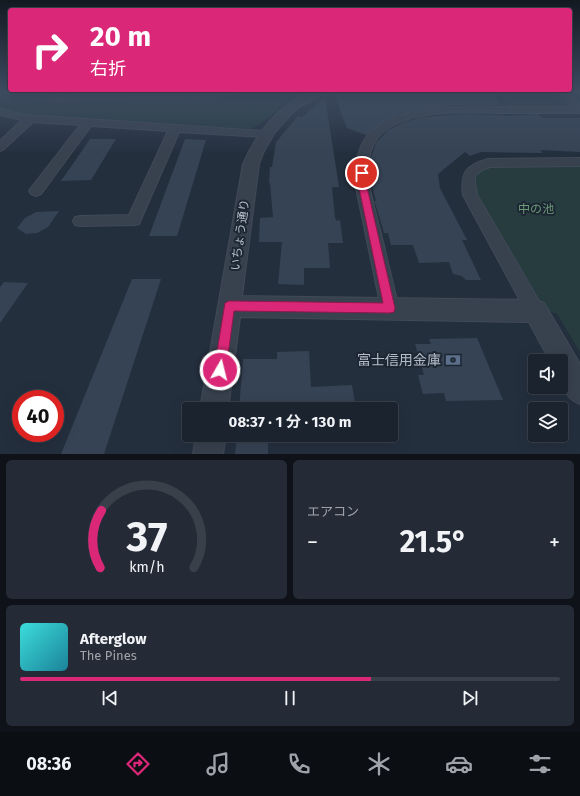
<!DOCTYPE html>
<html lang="ja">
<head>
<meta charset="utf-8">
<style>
  body { margin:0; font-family:"Fira Sans","Noto Sans JP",sans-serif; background:#242b36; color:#f1f3f6; height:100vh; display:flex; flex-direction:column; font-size:15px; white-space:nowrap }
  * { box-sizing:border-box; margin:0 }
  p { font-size:13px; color:#a0a4aa }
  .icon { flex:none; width:22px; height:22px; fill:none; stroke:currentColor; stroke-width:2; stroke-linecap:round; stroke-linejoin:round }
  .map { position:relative; height:454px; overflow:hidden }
  .drawer { display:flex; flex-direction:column; gap:6px; padding:6px; background:#0f1319; flex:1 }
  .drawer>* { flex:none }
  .banner { position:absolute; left:8px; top:8px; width:564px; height:84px; border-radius:4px; box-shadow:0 4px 16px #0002,0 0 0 1px #39404a; background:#db2777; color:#fff; overflow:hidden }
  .controls { position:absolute; left:528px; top:354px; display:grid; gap:8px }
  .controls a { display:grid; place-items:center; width:40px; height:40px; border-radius:4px; background:#1b232e; box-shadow:0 4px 16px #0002,0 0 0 1px #39404a; font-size:20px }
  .speed { position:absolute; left:12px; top:390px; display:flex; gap:8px; font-size:20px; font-weight:700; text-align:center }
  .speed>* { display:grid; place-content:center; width:52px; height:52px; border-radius:50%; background:#1b232e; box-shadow:0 4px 16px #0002,0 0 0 1px #39404a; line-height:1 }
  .speed .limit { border:6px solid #d22; background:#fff; color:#111 }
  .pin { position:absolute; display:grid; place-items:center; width:34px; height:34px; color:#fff; margin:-17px; border:2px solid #fff; border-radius:50%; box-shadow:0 1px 4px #0007 }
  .me { position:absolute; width:44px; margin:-22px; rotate:8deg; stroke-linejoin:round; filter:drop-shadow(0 0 3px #0008) }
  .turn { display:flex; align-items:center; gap:14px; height:84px; padding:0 16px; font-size:18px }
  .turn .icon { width:52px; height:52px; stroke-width:2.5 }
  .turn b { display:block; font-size:28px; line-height:34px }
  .big { font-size:30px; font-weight:700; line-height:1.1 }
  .drawer .card { flex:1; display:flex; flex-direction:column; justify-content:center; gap:6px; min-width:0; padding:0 14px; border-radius:6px; background:#242b36 }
  .drawer .dial { align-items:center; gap:0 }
  .dial svg { height:104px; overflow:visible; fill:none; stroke:#39404a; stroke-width:7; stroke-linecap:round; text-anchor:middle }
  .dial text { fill:#f1f3f6; stroke:none }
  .song { display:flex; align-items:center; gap:12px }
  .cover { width:48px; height:48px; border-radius:6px; background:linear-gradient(135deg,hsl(180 70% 55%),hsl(190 70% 35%)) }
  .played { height:4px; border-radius:2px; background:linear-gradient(90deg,#db2777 65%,#39404a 65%) }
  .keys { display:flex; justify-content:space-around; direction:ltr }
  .heat { display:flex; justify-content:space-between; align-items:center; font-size:22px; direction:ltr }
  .drawer .tiles { flex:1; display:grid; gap:6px; grid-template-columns:1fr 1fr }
  .card:last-child { grid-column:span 2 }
  .trip { position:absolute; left:182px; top:402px; width:216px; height:40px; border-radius:4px; background:#1b232e; box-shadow:0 4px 16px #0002,0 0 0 1px #39404a; font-weight:700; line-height:40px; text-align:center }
  .tab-bar { display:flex; height:64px; justify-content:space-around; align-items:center; background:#0b0e12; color:#a0a4aa }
  .tab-bar .icon { width:28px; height:28px }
  .tab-bar .active { color:#db2777 }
  .tab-bar b { font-size:18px; color:#f1f3f6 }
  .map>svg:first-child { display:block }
  .green { fill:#263c3f }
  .building { fill:#364354 }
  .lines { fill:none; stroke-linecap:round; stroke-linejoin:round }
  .minor-casing { stroke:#414a57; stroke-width:2 }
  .tertiary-casing { stroke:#414a57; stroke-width:2 }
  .minor { fill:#38414e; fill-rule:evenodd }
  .tertiary { fill:#38414e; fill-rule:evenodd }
  .route { fill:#db2777; stroke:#8e194d }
  .labels { text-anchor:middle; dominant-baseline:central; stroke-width:4; stroke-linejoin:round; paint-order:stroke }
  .park-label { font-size:12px; fill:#6b9a76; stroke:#1d2633 }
  .street-label { font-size:12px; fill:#b4bcc9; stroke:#1d2633 }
  .near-poi-label { font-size:14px; fill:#b4bcc9; stroke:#1d2633; text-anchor:end }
</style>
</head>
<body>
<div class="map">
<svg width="580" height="454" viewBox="0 0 580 454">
  <rect width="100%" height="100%" fill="#242f3e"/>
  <g class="green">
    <path d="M 0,91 L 11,91 L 21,96 L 47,101 L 205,96 L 242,91 L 307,91 C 301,94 296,96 290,100 C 278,108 261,128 247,129 L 30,116 L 0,109 Z"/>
    <path d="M 494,91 L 556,91 L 571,104 L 567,107 L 509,107 Z"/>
    <path d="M 509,166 L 580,166 L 580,352 L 557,314 L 546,310 L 476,193 C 472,167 487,167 509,166 Z"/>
  </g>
  <g class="building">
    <path d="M 333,91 L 488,91 L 502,105 L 452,105 L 417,109 L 400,113 L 386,120 L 366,135 L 347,128 Z"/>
    <path d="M 325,97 L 339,187 L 332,187 L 335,218 L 337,221 L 340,220 L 343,243 L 328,243 L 330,268 L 304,268 L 304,285 L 278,284 L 282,242 L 259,242 L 260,218 L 273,217 L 270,183 L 269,183 L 270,167 L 272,167 L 276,142 L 298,116 L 302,117 Z"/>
    <path d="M 467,114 L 511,116 L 537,114 L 542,118 L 580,118 L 580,152 L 540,150 L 543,153 L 481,152 L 470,156 L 465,152 L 438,174 L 440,188 L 467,240 L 462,240 L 481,280 L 466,280 L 462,276 L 453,274 L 449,262 L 419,263 L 413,245 L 391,245 L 388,233 L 384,233 L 376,206 L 374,201 L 376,201 L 370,177 L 370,160 L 376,143 L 388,130 L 404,122 L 424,117 Z"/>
    <path d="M 90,139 L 116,139 L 91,180 L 61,181 Z"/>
    <path d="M 185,139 L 206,140 L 177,236 L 149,236 Z"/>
    <path d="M 59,211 L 48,227 L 37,233 L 26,234 L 17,228 L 25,218 L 36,212 Z"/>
    <path d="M 132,279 L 161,279 L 104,454 L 61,454 Z"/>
    <path d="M 4,282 L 28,283 L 0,323 L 0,287 Z"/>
    <path d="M 477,338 L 503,400 L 446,401 L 444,393 L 423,394 L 418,375 L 424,375 L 415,344 L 431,344 L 429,339 Z"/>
    <path d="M 309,351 L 311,387 L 352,385 L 356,409 L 239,409 L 243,359 L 277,359 L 277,352 Z"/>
    <path d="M 237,435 L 268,435 L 268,454 L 235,454 Z"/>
  </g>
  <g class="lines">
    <g class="minor-casing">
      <g id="minor">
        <path d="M 13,91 C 27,90 40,94 54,95 L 235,91 L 233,93 L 215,97 L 54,101 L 31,99 L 15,93 Z"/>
        <path d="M 556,91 L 566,91 L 580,103 L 580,113 C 555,113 530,113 504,113 C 464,113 375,104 369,160 C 366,183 374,204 379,226 C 386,253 392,281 399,308 L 396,314 L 390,316 L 384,314 L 381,308 L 355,183 C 356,164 357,143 373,130 C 405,102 462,107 503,107 C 526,107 549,107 573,107 Z"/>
        <path d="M 0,109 L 26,115 L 265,131 L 271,134 L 265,137 L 179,132 L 139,224 L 134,225 L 80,226 L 75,225 L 73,221 L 75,217 L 80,216 L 129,215 L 168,131 L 91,126 L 41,194 L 36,196 L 31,194 L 29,191 L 31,188 L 80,125 L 33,122 L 4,149 L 0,151 L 0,141 L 22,120 L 0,115 Z"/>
        <path d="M 580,158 L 580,166 L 490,167 L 482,170 L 475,176 L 475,183 L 477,195 L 545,311 L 543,317 L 536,320 L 529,317 L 463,195 C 460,173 466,165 488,159 Z"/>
      </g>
    </g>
    <g class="tertiary-casing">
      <g id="tertiary">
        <path d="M 311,91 L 326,91 L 324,94 L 301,106 L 291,114 L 275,132 L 264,151 L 259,164 L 242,296 L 536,300 L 544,303 L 580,364 L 580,404 C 560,396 561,380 561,361 L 550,361 L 529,322 L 240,317 L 228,409 L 200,409 L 243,164 C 258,131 278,106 311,91 Z"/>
        <path d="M 196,435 L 226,435 L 223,454 L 193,454 Z"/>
      </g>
    </g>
    <use href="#minor" class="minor"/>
    <use href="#tertiary" class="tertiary"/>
  </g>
  <linearGradient id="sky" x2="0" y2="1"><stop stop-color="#141a22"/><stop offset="0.59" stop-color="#3f4d63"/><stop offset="1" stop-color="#3f4d63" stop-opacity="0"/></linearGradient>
  <rect width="580" height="154" fill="url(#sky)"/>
  <path class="route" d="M 362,170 L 366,173 L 366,183 L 395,308 L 394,312 L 390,313 L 234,311 L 226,370 L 224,375 L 220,377 L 216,375 L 214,370 L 225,303 L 229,301 L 383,303 L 358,183 L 358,173 Z"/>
  <defs>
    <g id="bank-bare" transform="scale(1.2)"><path d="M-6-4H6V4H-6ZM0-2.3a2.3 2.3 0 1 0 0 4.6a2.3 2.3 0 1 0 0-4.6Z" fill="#5c6f8a" stroke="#1d2633" stroke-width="2.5" paint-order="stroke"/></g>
  </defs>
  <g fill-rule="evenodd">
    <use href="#bank-bare" x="453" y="360"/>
  </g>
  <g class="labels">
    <g class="park-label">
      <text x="536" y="209">中の池</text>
    </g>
    <g class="street-label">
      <text transform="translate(240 235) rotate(-82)">いちょう通り</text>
    </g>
    <g class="near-poi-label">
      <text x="441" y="360">富士信用金庫</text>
    </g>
  </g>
</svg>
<div class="controls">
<a><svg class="icon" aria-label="sound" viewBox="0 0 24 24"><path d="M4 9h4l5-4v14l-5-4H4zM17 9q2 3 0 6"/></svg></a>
<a><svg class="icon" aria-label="layers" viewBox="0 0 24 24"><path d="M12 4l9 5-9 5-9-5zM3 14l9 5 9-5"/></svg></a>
</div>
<div class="speed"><div class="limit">40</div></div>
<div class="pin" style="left:362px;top:173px;background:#d93025"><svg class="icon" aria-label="arrive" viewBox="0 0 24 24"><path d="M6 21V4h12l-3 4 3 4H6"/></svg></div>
<svg class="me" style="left:220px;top:370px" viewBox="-20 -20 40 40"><circle r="17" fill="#db2777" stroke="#fff" stroke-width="3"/><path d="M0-11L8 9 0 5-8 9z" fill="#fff"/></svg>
<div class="trip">08:37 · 1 分 · 130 m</div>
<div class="banner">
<div class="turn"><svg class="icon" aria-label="right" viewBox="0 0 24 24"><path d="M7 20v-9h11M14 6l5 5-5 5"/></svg><div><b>20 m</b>右折</div></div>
</div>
</div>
<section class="drawer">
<div class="tiles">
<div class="card dial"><svg viewBox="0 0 100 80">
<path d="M14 69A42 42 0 1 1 86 69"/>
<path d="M14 69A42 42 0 0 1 15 25" stroke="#db2777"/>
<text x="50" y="56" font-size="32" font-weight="700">37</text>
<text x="50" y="72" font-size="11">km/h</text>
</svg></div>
<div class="card"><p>エアコン</p>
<div class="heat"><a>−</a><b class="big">21.5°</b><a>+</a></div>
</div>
<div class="card">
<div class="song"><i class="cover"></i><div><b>Afterglow</b><p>The Pines</p></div></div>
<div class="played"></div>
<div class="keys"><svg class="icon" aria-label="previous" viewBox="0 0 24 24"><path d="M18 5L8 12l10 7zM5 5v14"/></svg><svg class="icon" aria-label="pause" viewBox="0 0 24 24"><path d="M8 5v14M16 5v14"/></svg><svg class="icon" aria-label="next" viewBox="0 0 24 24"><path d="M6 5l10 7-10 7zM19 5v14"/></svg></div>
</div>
</div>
</section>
<nav class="tab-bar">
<b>08:36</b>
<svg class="icon active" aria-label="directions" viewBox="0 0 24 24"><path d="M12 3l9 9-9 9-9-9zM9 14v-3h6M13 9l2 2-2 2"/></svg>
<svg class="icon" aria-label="music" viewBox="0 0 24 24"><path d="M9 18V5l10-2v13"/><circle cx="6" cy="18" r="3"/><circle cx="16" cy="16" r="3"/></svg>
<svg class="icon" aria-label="phone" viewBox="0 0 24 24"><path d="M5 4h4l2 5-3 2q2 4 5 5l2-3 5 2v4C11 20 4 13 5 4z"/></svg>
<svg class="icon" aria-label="climate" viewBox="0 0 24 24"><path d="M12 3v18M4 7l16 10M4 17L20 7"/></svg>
<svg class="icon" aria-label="car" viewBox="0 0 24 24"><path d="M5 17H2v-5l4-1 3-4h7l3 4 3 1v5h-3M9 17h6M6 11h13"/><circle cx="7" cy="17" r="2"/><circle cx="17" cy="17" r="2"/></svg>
<svg class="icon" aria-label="filters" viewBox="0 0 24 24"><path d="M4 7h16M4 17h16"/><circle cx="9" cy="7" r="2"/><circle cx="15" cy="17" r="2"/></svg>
</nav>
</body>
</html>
